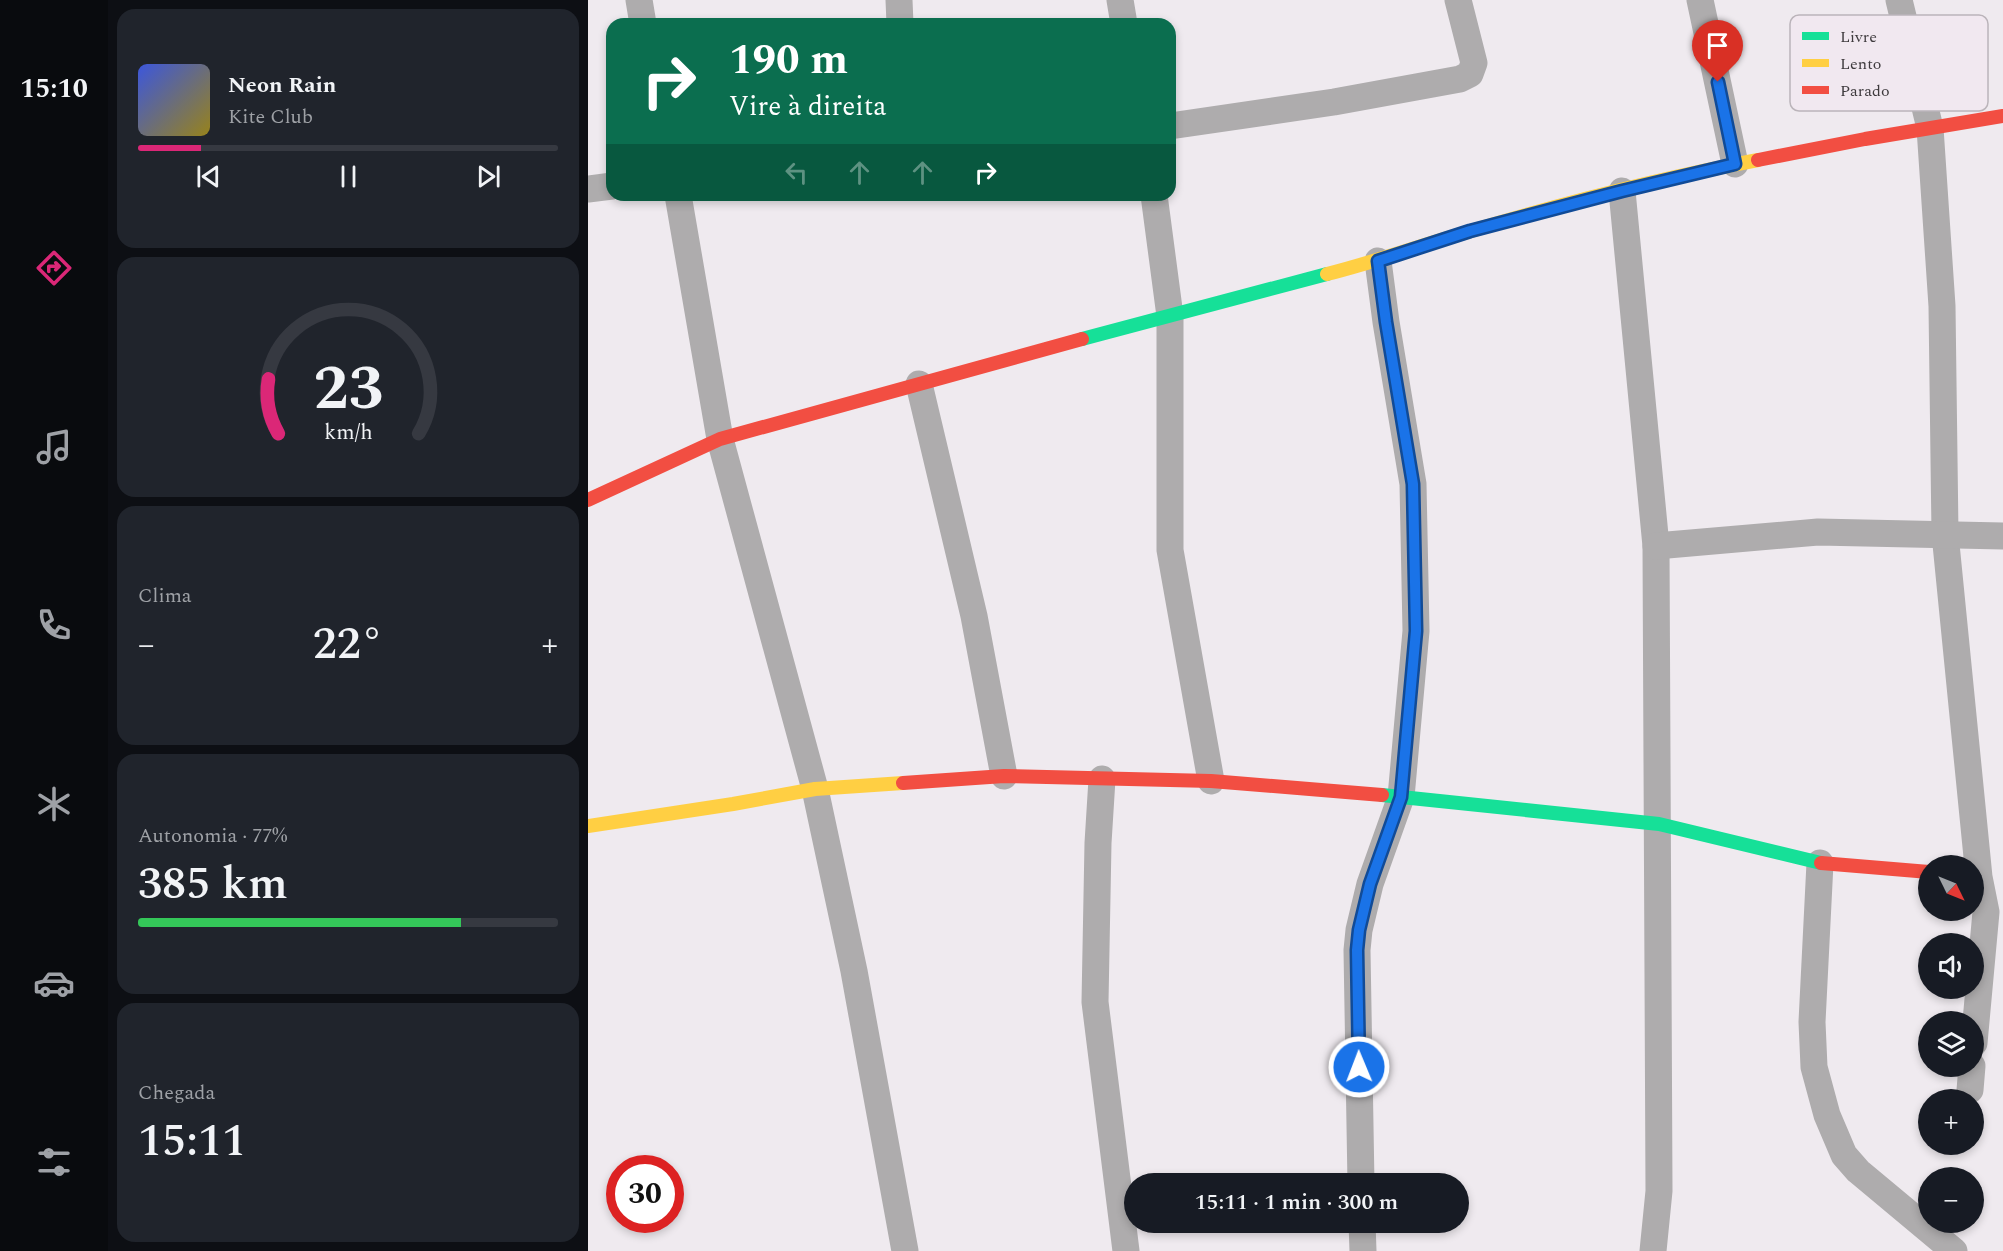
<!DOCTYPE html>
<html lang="pt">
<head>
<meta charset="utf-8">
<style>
  body { margin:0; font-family:Spectral,serif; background:#20242c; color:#f1f3f6; height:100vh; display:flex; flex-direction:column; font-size:22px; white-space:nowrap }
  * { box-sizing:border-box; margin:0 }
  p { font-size:20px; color:#9ea1a6 }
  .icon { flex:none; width:33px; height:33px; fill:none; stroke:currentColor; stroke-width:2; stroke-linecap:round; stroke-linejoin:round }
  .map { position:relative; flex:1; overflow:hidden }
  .sheet { display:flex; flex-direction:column; gap:9px; padding:9px; background:#0d0f14; width:480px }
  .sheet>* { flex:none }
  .hud { position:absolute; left:18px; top:18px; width:570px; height:183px; border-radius:18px; box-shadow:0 3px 9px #0003; background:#0b6e4f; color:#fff; overflow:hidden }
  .needle { width:39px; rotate:133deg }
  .tools { position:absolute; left:1330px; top:855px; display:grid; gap:12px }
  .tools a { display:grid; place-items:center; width:66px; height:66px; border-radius:50%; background:#171b24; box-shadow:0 3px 9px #0003; font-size:30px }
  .speed { position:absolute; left:18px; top:1155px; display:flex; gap:12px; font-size:30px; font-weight:700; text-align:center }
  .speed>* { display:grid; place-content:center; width:78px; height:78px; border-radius:50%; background:#171b24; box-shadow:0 3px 9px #0003; line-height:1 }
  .speed .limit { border:9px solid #d22; background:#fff; color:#111 }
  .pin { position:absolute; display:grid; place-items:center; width:51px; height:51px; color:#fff; margin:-62px -26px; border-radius:50% 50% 50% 0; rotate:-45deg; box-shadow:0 0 6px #0007 }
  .pin .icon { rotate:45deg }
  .me { position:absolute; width:66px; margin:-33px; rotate:359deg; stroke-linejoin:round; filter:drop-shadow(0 0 4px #0008) }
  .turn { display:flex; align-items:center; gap:21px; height:126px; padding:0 24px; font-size:27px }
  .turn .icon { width:78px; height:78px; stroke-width:2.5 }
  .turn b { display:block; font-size:42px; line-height:51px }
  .lanes { display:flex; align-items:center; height:57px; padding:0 24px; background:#0003; justify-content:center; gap:30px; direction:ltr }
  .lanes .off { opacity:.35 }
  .big { font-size:45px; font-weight:600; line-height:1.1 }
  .sheet .card { flex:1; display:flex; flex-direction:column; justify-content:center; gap:9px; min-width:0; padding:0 21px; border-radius:18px; background:#20242c }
  .sheet .dial { align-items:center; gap:0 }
  .dial svg { height:156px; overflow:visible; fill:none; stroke:#363941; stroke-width:7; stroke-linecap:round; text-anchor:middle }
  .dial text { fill:#f1f3f6; stroke:none }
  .song { display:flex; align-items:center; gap:18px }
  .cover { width:72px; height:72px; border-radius:9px; background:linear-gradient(135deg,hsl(230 70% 55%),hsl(50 70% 35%)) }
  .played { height:6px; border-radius:3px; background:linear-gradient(90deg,#db2777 15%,#363941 15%) }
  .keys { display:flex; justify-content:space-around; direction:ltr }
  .heat { display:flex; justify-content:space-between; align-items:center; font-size:33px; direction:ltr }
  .charge { height:9px; border-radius:4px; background:linear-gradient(90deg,#34c759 77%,#363941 0) }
  .trip { position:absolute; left:536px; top:1173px; width:345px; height:60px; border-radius:30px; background:#171b24; box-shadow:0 3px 9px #0003; font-weight:600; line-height:60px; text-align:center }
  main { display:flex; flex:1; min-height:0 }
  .tabs { display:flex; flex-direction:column; width:108px; justify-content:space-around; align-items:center; background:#090b0e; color:#9ea1a6 }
  .tabs .icon { width:42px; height:42px }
  .tabs .current { color:#db2777 }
  .tabs b { font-size:27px; color:#f1f3f6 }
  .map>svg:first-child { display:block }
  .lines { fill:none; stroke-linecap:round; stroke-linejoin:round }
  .street { stroke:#aeacad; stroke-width:27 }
  .fast { stroke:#16e098; stroke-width:14 }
  .slow { stroke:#ffcf43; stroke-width:14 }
  .jam { stroke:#f24e42; stroke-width:14 }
  .route-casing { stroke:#114b97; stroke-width:15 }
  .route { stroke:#1a73e8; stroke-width:10 }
  .key { fill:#f1e8f0; stroke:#bbb4ba; stroke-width:1.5 }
  .key-label { font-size:16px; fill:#3e3a3d }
</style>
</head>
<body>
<main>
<nav class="tabs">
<b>15:10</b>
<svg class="icon current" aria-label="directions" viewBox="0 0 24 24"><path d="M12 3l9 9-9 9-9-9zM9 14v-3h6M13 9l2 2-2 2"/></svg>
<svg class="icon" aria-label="music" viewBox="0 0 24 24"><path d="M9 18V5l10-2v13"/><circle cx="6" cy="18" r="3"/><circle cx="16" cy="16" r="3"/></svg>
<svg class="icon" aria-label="phone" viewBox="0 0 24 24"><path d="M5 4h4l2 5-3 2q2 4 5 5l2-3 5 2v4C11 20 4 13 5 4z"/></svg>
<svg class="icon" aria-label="climate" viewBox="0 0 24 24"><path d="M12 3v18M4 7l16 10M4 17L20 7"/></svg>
<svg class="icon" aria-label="car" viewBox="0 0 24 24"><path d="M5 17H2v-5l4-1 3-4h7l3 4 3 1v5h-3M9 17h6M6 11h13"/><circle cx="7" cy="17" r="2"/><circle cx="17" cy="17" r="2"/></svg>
<svg class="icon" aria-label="filters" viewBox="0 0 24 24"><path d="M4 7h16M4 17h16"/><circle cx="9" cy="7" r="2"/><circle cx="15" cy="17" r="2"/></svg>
</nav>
<section class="sheet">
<div class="card">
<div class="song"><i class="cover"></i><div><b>Neon Rain</b><p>Kite Club</p></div></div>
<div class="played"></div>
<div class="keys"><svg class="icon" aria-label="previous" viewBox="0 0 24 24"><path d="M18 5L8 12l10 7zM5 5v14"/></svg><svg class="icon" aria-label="pause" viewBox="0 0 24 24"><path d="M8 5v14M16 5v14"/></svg><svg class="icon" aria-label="next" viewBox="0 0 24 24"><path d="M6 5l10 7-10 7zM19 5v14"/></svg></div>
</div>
<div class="card dial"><svg viewBox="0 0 100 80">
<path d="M14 69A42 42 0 1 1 86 69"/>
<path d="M14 69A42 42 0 0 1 9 41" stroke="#db2777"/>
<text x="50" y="56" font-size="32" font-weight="700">23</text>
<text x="50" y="72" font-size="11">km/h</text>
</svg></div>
<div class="card"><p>Clima</p>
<div class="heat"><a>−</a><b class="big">22°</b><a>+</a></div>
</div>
<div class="card"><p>Autonomia · 77%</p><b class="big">385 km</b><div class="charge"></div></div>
<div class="card"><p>Chegada</p><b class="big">15:11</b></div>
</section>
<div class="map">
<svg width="1415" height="1251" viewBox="0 0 1415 1251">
  <rect width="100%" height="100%" fill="#efeaef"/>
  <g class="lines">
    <g class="street">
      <path d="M 51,0 L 55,24"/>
      <path d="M 311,0 L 312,24"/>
      <path d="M 532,0 L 536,24"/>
      <path d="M 1112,0 L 1147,164"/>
      <path d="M 1311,0 L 1342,128 L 1354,306 L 1357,534 L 1391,877 L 1398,912 L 1386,1043"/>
      <path d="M 582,126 L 746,102 L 872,79 L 882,74 L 886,63 L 870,0"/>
      <path d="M 0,189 L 24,186"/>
      <path d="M 1034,191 L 1068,546 L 1071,1191 L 1065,1251"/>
      <path d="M 90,195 L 132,439 L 227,789 L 266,971 L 317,1251"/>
      <path d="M 566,195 L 582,316 L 582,550 L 623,781"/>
      <path d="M 331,384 L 386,616 L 416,776"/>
      <path d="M 1068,546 L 1230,532 L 1415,536"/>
      <path d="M 514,779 L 510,843 L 507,1002 L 538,1251"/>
      <path d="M 1232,863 L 1224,1022 L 1226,1067 L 1239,1115 L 1256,1155 L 1270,1171 L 1366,1251"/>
      <path d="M 1382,1090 L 1384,1066"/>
      <path d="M 773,1184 L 769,950 L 771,930 L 782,884 L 813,797 L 828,631 L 825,484 L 798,322 L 790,261"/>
      <path d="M 774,1222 L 775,1251"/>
    </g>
    <g class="fast">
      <path d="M 494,339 L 739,274"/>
      <path d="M 794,795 L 1071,824 L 1233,863"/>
    </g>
    <g class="slow">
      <path d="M 739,274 C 787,262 834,245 883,231 C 977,203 1074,178 1170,160"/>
      <path d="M 0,826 L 145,804 L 227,789 L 315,783"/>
    </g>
    <g class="jam">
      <path d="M 1170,160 L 1277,139 L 1415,116"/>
      <path d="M 0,500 L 132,439 L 494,339"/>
      <path d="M 315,783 L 416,776 L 623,781 L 794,795"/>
      <path d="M 1233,863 L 1341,872"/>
    </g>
  </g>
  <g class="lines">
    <g class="route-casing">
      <path id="route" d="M 771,1067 L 769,950 L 771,930 L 782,884 L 813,797 L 828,631 L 825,484 L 798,322 L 790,261 L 882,231 L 1034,191 L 1147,164 L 1130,82"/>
    </g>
    <use href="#route" class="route"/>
  </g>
  <rect x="1202" y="15" width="198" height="96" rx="9" class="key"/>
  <rect x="1214" y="32" width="27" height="8" fill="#16e098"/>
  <rect x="1214" y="59" width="27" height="8" fill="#ffcf43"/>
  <rect x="1214" y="86" width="27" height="8" fill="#f24e42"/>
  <g class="key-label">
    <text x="1252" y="42">Livre</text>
    <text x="1252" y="69">Lento</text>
    <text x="1252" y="96">Parado</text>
  </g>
</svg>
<div class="tools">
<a><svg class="needle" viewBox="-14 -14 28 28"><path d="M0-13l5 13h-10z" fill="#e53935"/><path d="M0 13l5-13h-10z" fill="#9ea1a6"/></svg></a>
<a><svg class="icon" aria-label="sound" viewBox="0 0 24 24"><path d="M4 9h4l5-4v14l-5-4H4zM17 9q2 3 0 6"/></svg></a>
<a><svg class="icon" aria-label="layers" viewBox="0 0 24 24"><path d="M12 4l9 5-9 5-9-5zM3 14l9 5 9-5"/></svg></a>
<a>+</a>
<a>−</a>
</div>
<div class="speed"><div class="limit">30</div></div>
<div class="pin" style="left:1130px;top:82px;background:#d93025"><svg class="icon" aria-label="arrive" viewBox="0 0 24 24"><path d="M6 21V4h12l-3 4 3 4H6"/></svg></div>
<svg class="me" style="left:771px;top:1067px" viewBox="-20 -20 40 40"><circle r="17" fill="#1a73e8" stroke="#fff" stroke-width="3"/><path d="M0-11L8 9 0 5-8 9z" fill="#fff"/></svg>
<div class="trip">15:11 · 1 min · 300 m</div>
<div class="hud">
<div class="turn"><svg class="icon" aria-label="right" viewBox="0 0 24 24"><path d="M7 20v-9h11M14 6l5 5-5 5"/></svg><div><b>190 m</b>Vire à direita</div></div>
<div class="lanes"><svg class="icon off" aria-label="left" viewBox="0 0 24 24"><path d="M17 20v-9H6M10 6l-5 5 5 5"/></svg><svg class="icon off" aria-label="ahead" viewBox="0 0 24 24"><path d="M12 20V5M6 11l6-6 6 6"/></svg><svg class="icon off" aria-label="ahead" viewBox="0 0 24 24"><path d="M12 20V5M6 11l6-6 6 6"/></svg><svg class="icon" aria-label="right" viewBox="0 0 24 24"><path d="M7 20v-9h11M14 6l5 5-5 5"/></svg></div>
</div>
</div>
</main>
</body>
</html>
